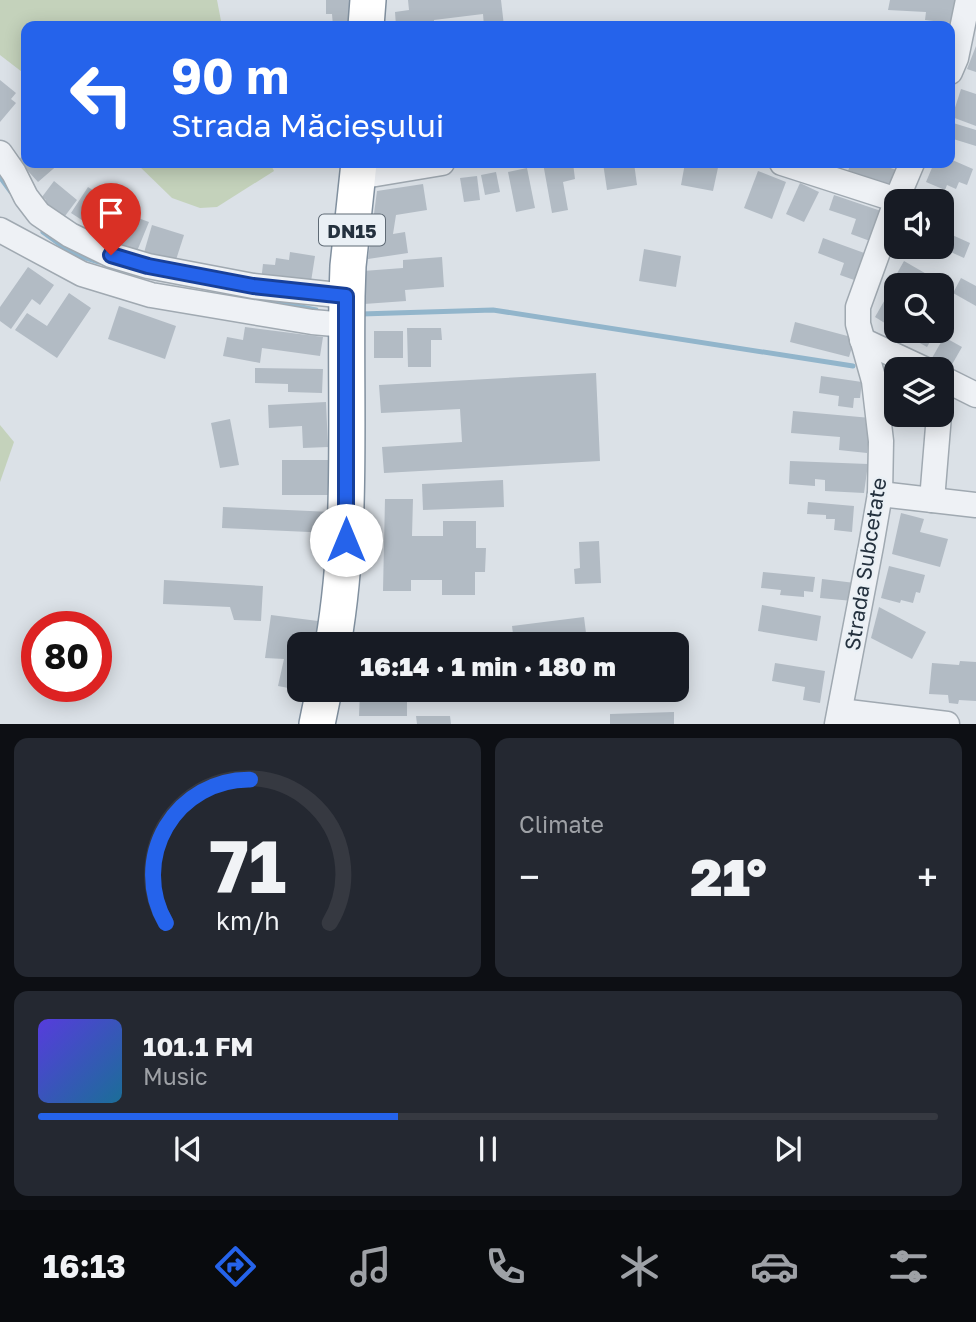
<!DOCTYPE html>
<html lang="en">
<head>
<meta charset="utf-8">
<style>
  body { margin:0; font-family:"Golos Text",sans-serif; background:#242831; color:#f1f3f6; height:100vh; display:flex; flex-direction:column; font-size:26px; white-space:nowrap }
  * { box-sizing:border-box; margin:0 }
  p { font-size:23px; color:#9ea1a6 }
  .icon { flex:none; width:38px; height:38px; fill:none; stroke:currentColor; stroke-width:2; stroke-linecap:round; stroke-linejoin:round }
  .map { position:relative; height:724px; overflow:hidden }
  .details { display:flex; flex-direction:column; gap:14px; padding:14px; background:#0d0f14; flex:1 }
  .details>* { flex:none }
  .top-card { position:absolute; left:21px; top:21px; width:934px; height:147px; border-radius:14px; box-shadow:0 4px 18px #0003; background:#2563eb; color:#fff; overflow:hidden }
  .fabs { position:absolute; left:884px; top:189px; display:grid; gap:14px }
  .fabs a { display:grid; place-items:center; width:70px; height:70px; border-radius:14px; background:#171b24; box-shadow:0 4px 18px #0003; font-size:35px }
  .speed { position:absolute; left:21px; top:611px; display:flex; gap:14px; font-size:35px; font-weight:700; text-align:center }
  .speed>* { display:grid; place-content:center; width:91px; height:91px; border-radius:50%; background:#171b24; box-shadow:0 4px 18px #0003; line-height:1 }
  .speed .limit { border:10px solid #d22; background:#fff; color:#111 }
  .pin { position:absolute; display:grid; place-items:center; width:60px; height:60px; color:#fff; margin:-72px -30px; border-radius:50% 50% 50% 0; rotate:-45deg; box-shadow:0 0 7px #0007 }
  .pin .icon { rotate:45deg }
  .me { position:absolute; width:77px; margin:-38px; rotate:0deg; stroke-linejoin:round; filter:drop-shadow(0 0 5px #0008) }
  .turn { display:flex; align-items:center; gap:24px; height:147px; padding:0 35px; font-size:32px }
  .turn .icon { width:91px; height:91px; stroke-width:2.5 }
  .turn b { display:block; font-size:49px; line-height:60px }
  .big { font-size:52px; font-weight:800; line-height:1.1 }
  .details .card { flex:1; display:flex; flex-direction:column; justify-content:center; gap:10px; min-width:0; padding:0 24px; border-radius:14px; background:#242831 }
  .details .dial { align-items:center; gap:0 }
  .dial svg { height:182px; overflow:visible; fill:none; stroke:#363941; stroke-width:7; stroke-linecap:round; text-anchor:middle }
  .dial text { fill:#f1f3f6; stroke:none }
  .song { display:flex; align-items:center; gap:21px }
  .cover { width:84px; height:84px; border-radius:10px; background:linear-gradient(135deg,hsl(250 70% 55%),hsl(200 70% 35%)) }
  .played { height:7px; border-radius:4px; background:linear-gradient(90deg,#2563eb 40%,#363941 40%) }
  .keys { display:flex; justify-content:space-around; direction:ltr }
  .heat { display:flex; justify-content:space-between; align-items:center; font-size:38px; direction:ltr }
  .details .tiles { flex:1; display:grid; gap:14px; grid-template-columns:1fr 1fr }
  .card:last-child { grid-column:span 2 }
  .trip { position:absolute; left:287px; top:632px; width:402px; height:70px; border-radius:14px; background:#171b24; box-shadow:0 4px 18px #0003; font-weight:800; line-height:70px; text-align:center }
  .tabs { display:flex; height:112px; justify-content:space-around; align-items:center; background:#090b0e; color:#9ea1a6 }
  .tabs .icon { width:49px; height:49px }
  .tabs .active { color:#2563eb }
  .tabs b { font-size:32px; color:#f1f3f6 }
  .map>svg:first-child { display:block }
  .green { fill:#c4d2bb }
  .lines { fill:none; stroke-linecap:round; stroke-linejoin:round }
  .stream { stroke:#92b5cb; stroke-width:5 }
  .building { fill:#b2bbc4 }
  .minor-casing { stroke:#a0a9b1; stroke-width:27 }
  .highway-casing { stroke:#81909f; stroke-width:38 }
  .minor { stroke:#eef1f5; stroke-width:24 }
  .highway { stroke:#fff; stroke-width:35 }
  .route-casing { stroke:#184099; stroke-width:18 }
  .route { stroke:#2563eb; stroke-width:12 }
  .labels { text-anchor:middle; dominant-baseline:central; stroke-width:5; stroke-linejoin:round; paint-order:stroke }
  .shield { fill:#eaf0f5; stroke:#5f6a75; stroke-width:2 }
  .shield-label { font-size:19px; font-weight:bold; fill:#24313e }
  .street-label { font-size:21px; fill:#24313e; stroke:#eaf0f5 }
</style>
</head>
<body>
<div class="map">
<svg width="976" height="724" viewBox="0 0 976 724">
  <rect width="100%" height="100%" fill="#dbe1e7"/>
  <g class="green">
    <path d="M 0,0 L 217,0 L 222,26 L 26,26 L 26,75 L 0,55 Z"/>
    <path d="M 136,163 L 270,163 L 274,171 L 217,207 L 200,208 L 172,198 Z"/>
    <path d="M 0,425 L 14,442 L 0,482 Z"/>
  </g>
  <g class="lines">
    <g class="stream">
      <path d="M 0,177 L 11,192"/>
      <path d="M 43,232 L 73,254 L 99,262"/>
      <path d="M 258,298 L 316,310"/>
      <path d="M 361,314 L 493,310 L 853,366"/>
    </g>
  </g>
  <g class="building">
    <path d="M 326,0 L 354,0 L 354,26 L 333,26 L 332,14 L 326,14 Z"/>
    <path d="M 408,0 L 501,0 L 504,26 L 484,26 L 483,14 L 434,20 L 434,26 L 396,26 L 395,12 L 409,10 Z"/>
    <path d="M 890,0 L 957,0 L 951,23 L 925,20 L 926,12 L 888,10 Z"/>
    <path d="M 881,22 L 905,25 L 905,26 L 881,26 Z"/>
    <path d="M 976,46 L 976,72 L 967,69 Z"/>
    <path d="M 0,80 L 16,93 L 11,99 L 16,103 L 0,122 Z"/>
    <path d="M 961,89 L 976,94 L 976,126 L 952,117 Z"/>
    <path d="M 950,122 L 976,130 L 976,146 L 950,138 Z"/>
    <path d="M 26,153 L 26,163 L 60,163 L 38,182 L 18,160 Z"/>
    <path d="M 950,159 L 973,169 L 967,185 L 959,182 L 956,189 L 947,185 L 945,190 L 926,182 L 934,163 L 950,163 Z"/>
    <path d="M 305,163 L 347,163 L 347,167 L 306,168 Z"/>
    <path d="M 543,163 L 573,163 L 575,179 L 563,182 L 568,210 L 552,213 Z"/>
    <path d="M 603,163 L 634,163 L 637,185 L 607,190 Z"/>
    <path d="M 685,163 L 719,163 L 713,191 L 681,185 Z"/>
    <path d="M 851,163 L 877,163 L 896,170 L 891,186 L 848,171 Z"/>
    <path d="M 527,168 L 535,208 L 516,212 L 508,172 Z"/>
    <path d="M 758,171 L 786,182 L 772,219 L 744,208 Z"/>
    <path d="M 496,172 L 500,192 L 485,195 L 481,175 Z"/>
    <path d="M 477,176 L 480,200 L 464,202 L 460,178 Z"/>
    <path d="M 54,181 L 77,200 L 62,220 L 42,205 L 46,200 L 42,197 Z"/>
    <path d="M 800,183 L 819,192 L 804,222 L 786,214 Z"/>
    <path d="M 423,184 L 427,210 L 396,215 L 393,234 L 405,232 L 408,253 L 368,259 L 377,191 Z"/>
    <path d="M 88,187 L 123,210 L 113,225 L 95,214 L 88,224 L 71,213 Z"/>
    <path d="M 834,195 L 881,211 L 870,241 L 851,234 L 856,219 L 829,210 Z"/>
    <path d="M 127,214 L 149,222 L 135,256 L 110,246 L 118,226 L 122,227 Z"/>
    <path d="M 152,225 L 184,235 L 174,266 L 143,256 Z"/>
    <path d="M 950,234 L 970,243 L 964,258 L 944,249 Z"/>
    <path d="M 823,238 L 867,254 L 857,281 L 840,275 L 844,263 L 818,253 Z"/>
    <path d="M 900,247 L 932,247 L 929,254 L 921,251 L 919,255 Z"/>
    <path d="M 644,249 L 681,256 L 676,287 L 639,281 Z"/>
    <path d="M 290,252 L 315,256 L 310,288 L 261,281 L 263,264 L 275,265 L 276,258 L 289,260 Z"/>
    <path d="M 442,257 L 444,287 L 405,290 L 406,301 L 364,304 L 363,271 L 403,268 L 403,260 Z"/>
    <path d="M 904,261 L 930,276 L 925,285 L 896,285 L 896,287 L 891,284 Z"/>
    <path d="M 28,267 L 54,285 L 40,305 L 32,299 L 11,329 L 0,321 L 0,307 Z"/>
    <path d="M 961,278 L 976,286 L 976,306 L 953,293 Z"/>
    <path d="M 69,293 L 91,308 L 57,358 L 15,330 L 27,313 L 47,326 Z"/>
    <path d="M 887,296 L 896,301 L 896,330 L 875,317 Z"/>
    <path d="M 119,306 L 176,326 L 165,359 L 108,339 Z"/>
    <path d="M 795,322 L 855,338 L 849,357 L 790,342 Z"/>
    <path d="M 245,327 L 323,337 L 320,356 L 262,348 L 260,363 L 223,356 L 227,337 L 243,340 Z"/>
    <path d="M 407,328 L 441,328 L 442,340 L 431,340 L 431,367 L 408,367 Z"/>
    <rect x="374" y="331" width="29" height="27"/>
    <path d="M 898,331 L 936,331 L 927,347 Z"/>
    <path d="M 944,337 L 962,347 L 946,375 L 928,365 Z"/>
    <path d="M 255,368 L 323,369 L 322,393 L 288,392 L 288,384 L 255,383 Z"/>
    <path d="M 596,373 L 600,461 L 384,473 L 382,447 L 462,442 L 460,409 L 381,413 L 379,385 Z"/>
    <path d="M 821,376 L 862,382 L 860,398 L 854,398 L 853,408 L 838,406 L 839,396 L 819,393 Z"/>
    <path d="M 326,402 L 328,447 L 303,448 L 302,426 L 269,428 L 268,405 Z"/>
    <path d="M 793,411 L 871,418 L 867,453 L 839,450 L 840,437 L 791,433 Z"/>
    <path d="M 230,419 L 239,465 L 220,468 L 211,423 Z"/>
    <rect x="282" y="460" width="48" height="35"/>
    <path d="M 790,461 L 868,464 L 864,493 L 825,491 L 825,480 L 815,479 L 815,486 L 789,484 Z"/>
    <path d="M 503,480 L 504,507 L 423,510 L 422,484 Z"/>
    <path d="M 385,499 L 413,499 L 412,536 L 443,536 L 443,521 L 476,521 L 476,548 L 486,548 L 485,572 L 475,572 L 475,595 L 442,595 L 442,580 L 411,580 L 411,591 L 383,591 Z"/>
    <path d="M 808,502 L 854,506 L 852,532 L 834,530 L 835,519 L 826,519 L 826,515 L 807,514 Z"/>
    <path d="M 223,507 L 332,512 L 331,533 L 222,528 Z"/>
    <path d="M 901,513 L 924,519 L 920,532 L 948,539 L 940,567 L 892,554 Z"/>
    <path d="M 599,541 L 601,583 L 575,584 L 574,569 L 580,568 L 579,542 Z"/>
    <path d="M 889,566 L 925,575 L 920,593 L 916,592 L 913,603 L 901,600 L 900,603 L 881,598 Z"/>
    <path d="M 763,572 L 815,577 L 813,592 L 804,591 L 804,597 L 780,595 L 781,590 L 761,588 Z"/>
    <path d="M 822,579 L 855,583 L 853,601 L 820,598 Z"/>
    <path d="M 164,580 L 263,586 L 261,621 L 234,620 L 230,607 L 163,604 Z"/>
    <path d="M 762,605 L 821,616 L 817,641 L 758,631 Z"/>
    <path d="M 879,607 L 926,632 L 912,659 L 871,638 Z"/>
    <path d="M 271,615 L 318,621 L 315,644 L 296,643 L 294,661 L 299,662 L 299,690 L 278,686 L 284,659 L 265,658 Z"/>
    <path d="M 584,617 L 586,633 L 514,642 L 512,626 Z"/>
    <path d="M 960,661 L 976,662 L 976,701 L 959,700 L 958,704 L 949,703 L 948,695 L 929,694 L 932,663 L 959,665 Z"/>
    <path d="M 775,663 L 825,671 L 820,703 L 803,700 L 805,687 L 772,681 Z"/>
    <path d="M 360,690 L 407,690 L 407,716 L 359,716 Z"/>
    <path d="M 674,712 L 674,724 L 610,724 L 610,714 Z"/>
    <path d="M 416,716 L 450,716 L 451,724 L 417,724 Z"/>
  </g>
  <g class="lines">
    <g class="minor-casing">
      <g id="minor">
        <path d="M 950,72 L 956,58 L 968,0"/>
        <path d="M 0,153 L 14,173 L 26,197 L 39,214 L 70,235 L 111,255 L 148,266 L 253,286 L 347,296"/>
        <path d="M 782,163 L 897,200"/>
        <path d="M 358,177 L 442,163"/>
        <path d="M 896,201 L 912,163"/>
        <path d="M 0,230 L 82,274 L 151,295 L 312,322 L 346,325"/>
        <path d="M 862,340 L 924,369"/>
        <path d="M 942,378 L 976,395"/>
        <path d="M 880,494 L 976,505"/>
        <path d="M 932,500 L 939,415"/>
        <path d="M 840,711 L 947,724"/>
        <path d="M 837,724 L 871,546 L 880,494 L 881,441 L 874,381 L 858,324 L 858,307 L 896,202"/>
      </g>
    </g>
    <g class="highway-casing">
      <g id="highway">
        <path d="M 366,26 L 368,0"/>
        <path d="M 333,644 C 353,529 345,412 347,296 L 348,266 L 359,163"/>
        <path d="M 317,724 L 324,690"/>
      </g>
    </g>
    <use href="#minor" class="minor"/>
    <use href="#highway" class="highway"/>
  </g>
  <g class="lines">
    <g class="route-casing">
      <path id="route" d="M 111,255 L 148,266 L 253,286 L 346,296 L 346,540"/>
    </g>
    <use href="#route" class="route"/>
  </g>
  <g class="labels">
    <rect class="shield" x="319" y="214.5" width="66" height="31" rx="5"/>
    <g class="shield-label">
      <text x="352" y="230">DN15</text>
    </g>
    <g class="street-label">
      <text transform="translate(865 564) rotate(-81)">Strada Subcetate</text>
    </g>
  </g>
</svg>
<div class="fabs">
<a><svg class="icon" aria-label="sound" viewBox="0 0 24 24"><path d="M4 9h4l5-4v14l-5-4H4zM17 9q2 3 0 6"/></svg></a>
<a><svg class="icon" aria-label="search" viewBox="0 0 24 24"><circle cx="10" cy="10" r="6"/><path d="M15 15l6 6"/></svg></a>
<a><svg class="icon" aria-label="layers" viewBox="0 0 24 24"><path d="M12 4l9 5-9 5-9-5zM3 14l9 5 9-5"/></svg></a>
</div>
<div class="speed"><div class="limit">80</div></div>
<div class="pin" style="left:111px;top:255px;background:#d93025"><svg class="icon" aria-label="arrive" viewBox="0 0 24 24"><path d="M6 21V4h12l-3 4 3 4H6"/></svg></div>
<svg class="me" style="left:346px;top:540px" viewBox="-20 -20 40 40"><circle r="19" fill="#fff"/><path d="M0-13L10 11 0 6-10 11z" fill="#2563eb"/></svg>
<div class="trip">16:14 · 1 min · 180 m</div>
<div class="top-card">
<div class="turn"><svg class="icon" aria-label="left" viewBox="0 0 24 24"><path d="M17 20v-9H6M10 6l-5 5 5 5"/></svg><div><b>90 m</b>Strada Măcieșului</div></div>
</div>
</div>
<section class="details">
<div class="tiles">
<div class="card dial"><svg viewBox="0 0 100 80">
<path d="M14 69A42 42 0 1 1 86 69"/>
<path d="M14 69A42 42 0 0 1 51 6" stroke="#2563eb"/>
<text x="50" y="56" font-size="32" font-weight="700">71</text>
<text x="50" y="72" font-size="11">km/h</text>
</svg></div>
<div class="card"><p>Climate</p>
<div class="heat"><a>−</a><b class="big">21°</b><a>+</a></div>
</div>
<div class="card">
<div class="song"><i class="cover"></i><div><b>101.1 FM</b><p>Music</p></div></div>
<div class="played"></div>
<div class="keys"><svg class="icon" aria-label="previous" viewBox="0 0 24 24"><path d="M18 5L8 12l10 7zM5 5v14"/></svg><svg class="icon" aria-label="pause" viewBox="0 0 24 24"><path d="M8 5v14M16 5v14"/></svg><svg class="icon" aria-label="next" viewBox="0 0 24 24"><path d="M6 5l10 7-10 7zM19 5v14"/></svg></div>
</div>
</div>
</section>
<nav class="tabs">
<b>16:13</b>
<svg class="icon active" aria-label="directions" viewBox="0 0 24 24"><path d="M12 3l9 9-9 9-9-9zM9 14v-3h6M13 9l2 2-2 2"/></svg>
<svg class="icon" aria-label="music" viewBox="0 0 24 24"><path d="M9 18V5l10-2v13"/><circle cx="6" cy="18" r="3"/><circle cx="16" cy="16" r="3"/></svg>
<svg class="icon" aria-label="phone" viewBox="0 0 24 24"><path d="M5 4h4l2 5-3 2q2 4 5 5l2-3 5 2v4C11 20 4 13 5 4z"/></svg>
<svg class="icon" aria-label="climate" viewBox="0 0 24 24"><path d="M12 3v18M4 7l16 10M4 17L20 7"/></svg>
<svg class="icon" aria-label="car" viewBox="0 0 24 24"><path d="M5 17H2v-5l4-1 3-4h7l3 4 3 1v5h-3M9 17h6M6 11h13"/><circle cx="7" cy="17" r="2"/><circle cx="17" cy="17" r="2"/></svg>
<svg class="icon" aria-label="filters" viewBox="0 0 24 24"><path d="M4 7h16M4 17h16"/><circle cx="9" cy="7" r="2"/><circle cx="15" cy="17" r="2"/></svg>
</nav>
</body>
</html>
